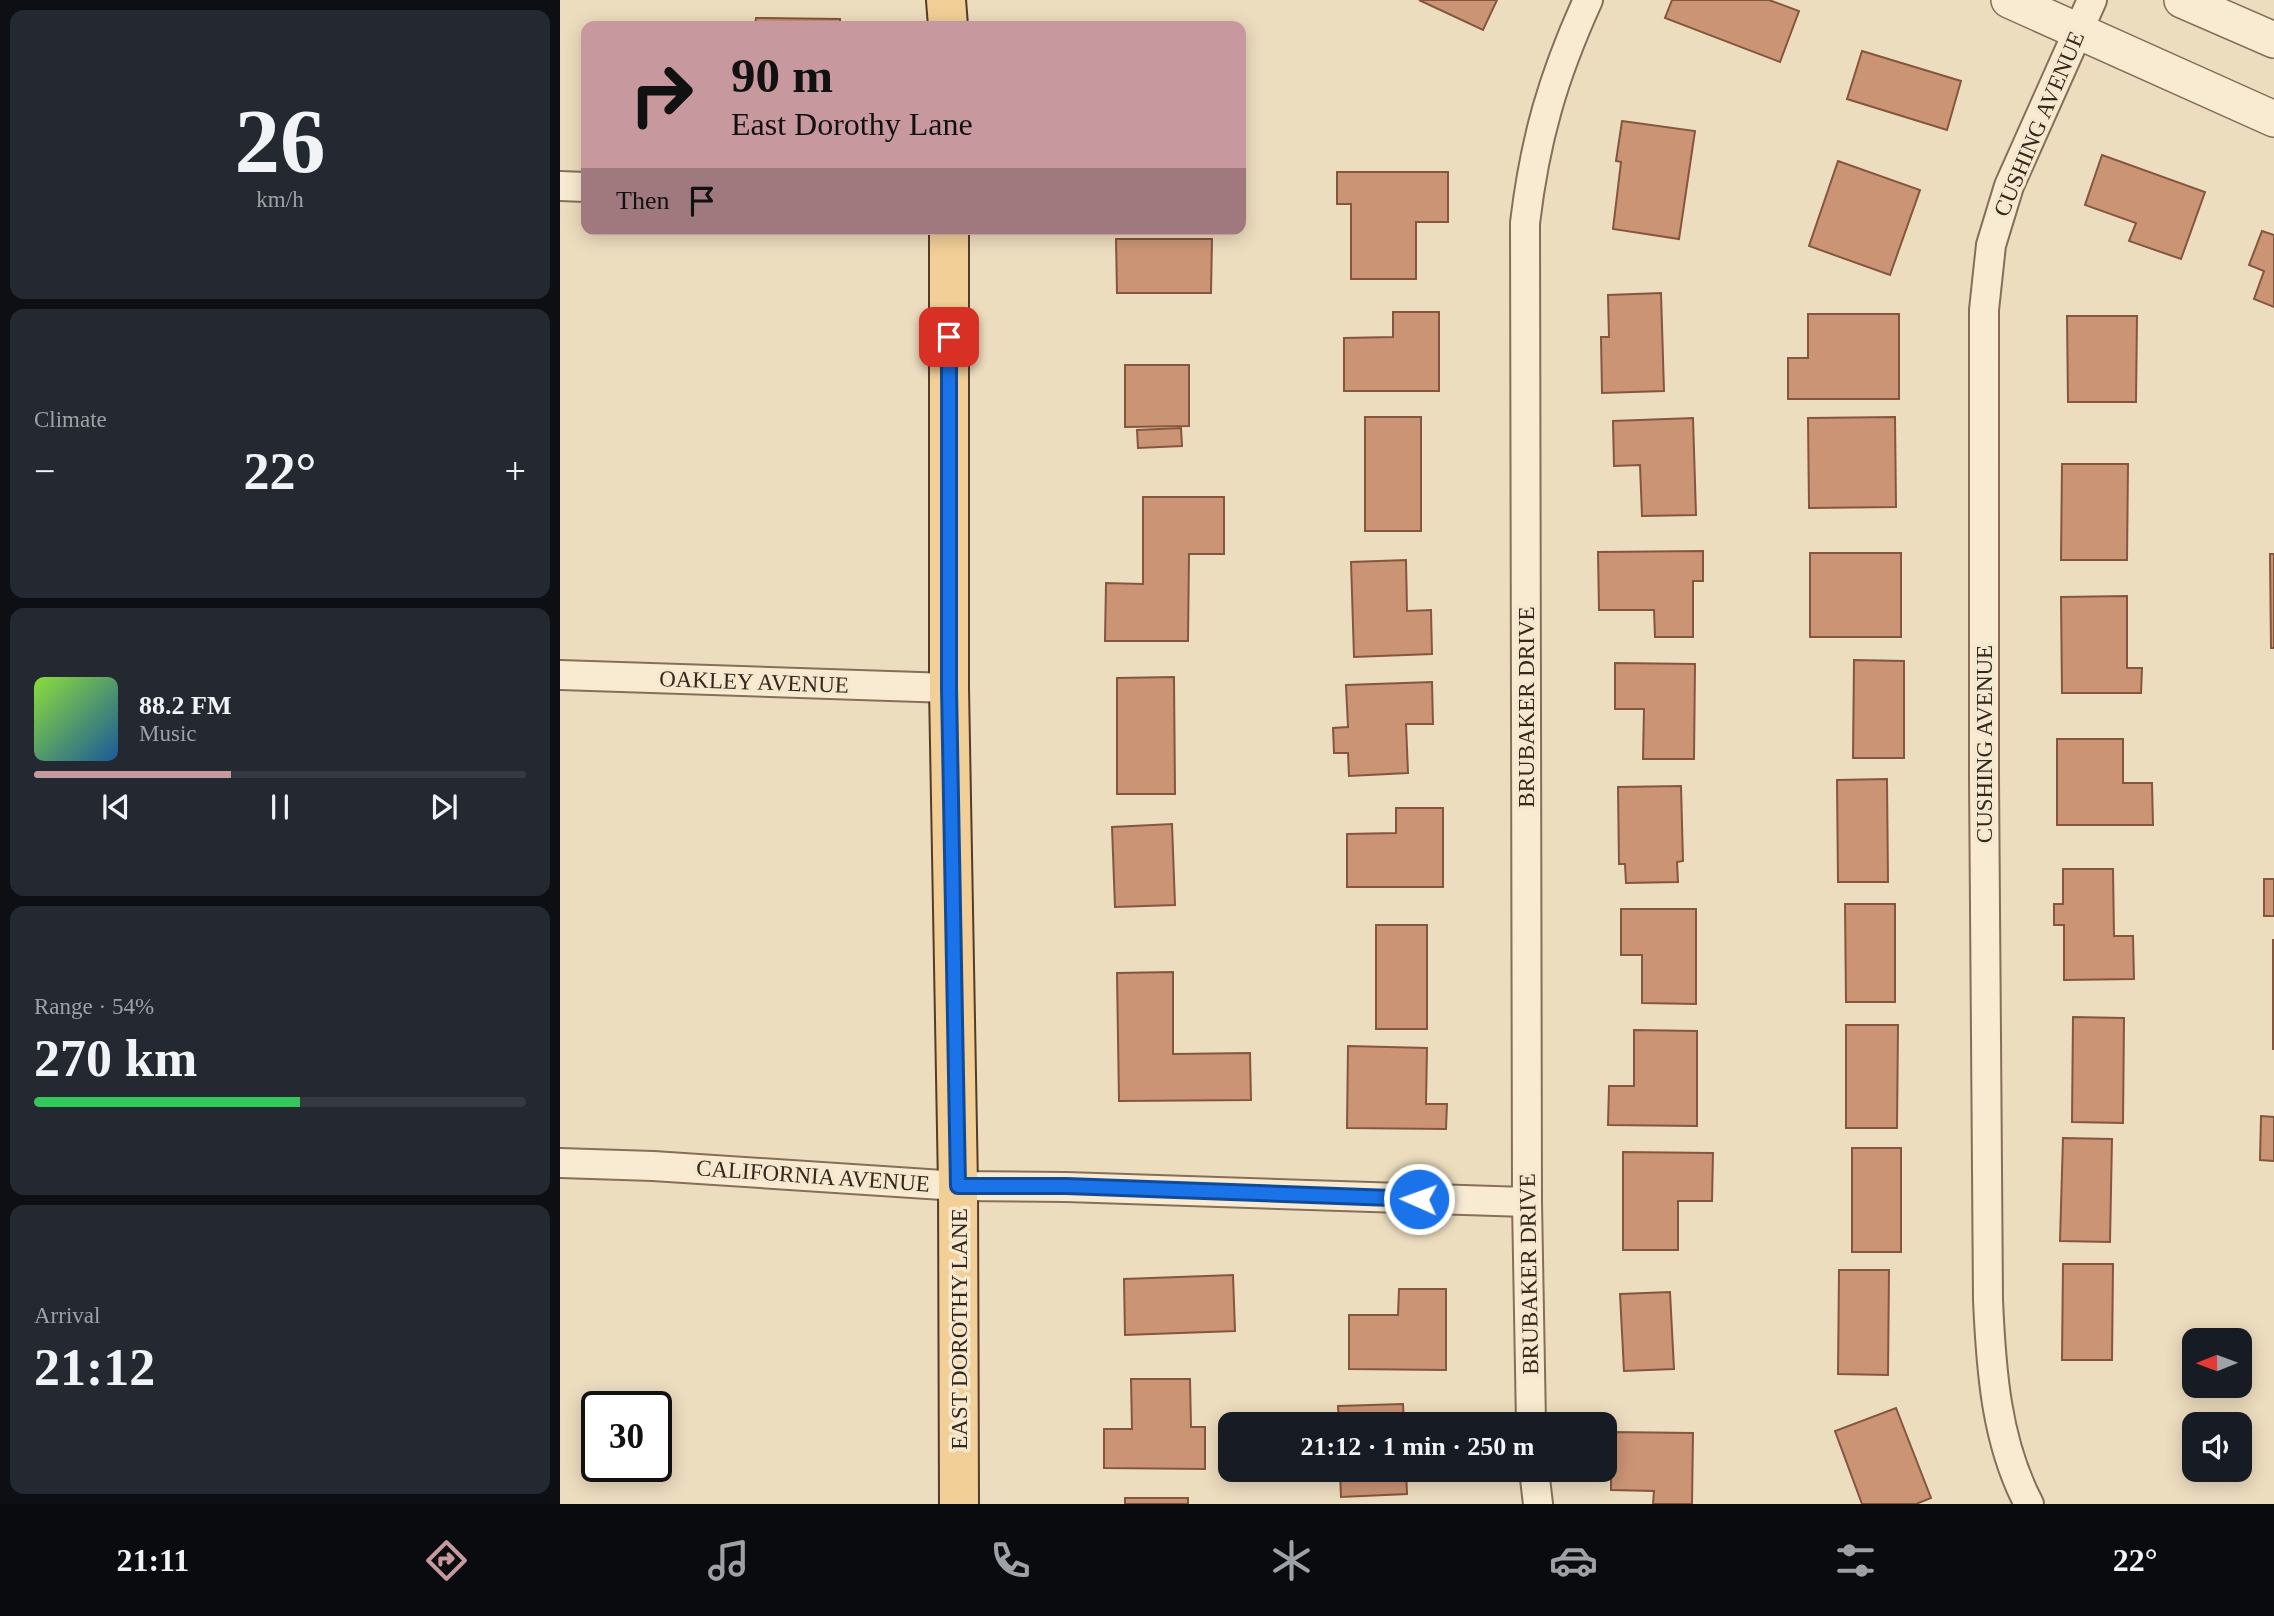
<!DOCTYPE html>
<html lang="en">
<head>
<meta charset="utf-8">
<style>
  body { margin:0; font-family:Georgia,serif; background:#242831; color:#f1f3f6; height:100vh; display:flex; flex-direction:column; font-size:26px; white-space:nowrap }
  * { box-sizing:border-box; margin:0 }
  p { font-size:23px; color:#9ea1a6 }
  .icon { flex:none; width:38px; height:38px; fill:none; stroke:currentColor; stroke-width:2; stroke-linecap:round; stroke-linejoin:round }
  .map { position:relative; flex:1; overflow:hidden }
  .side { display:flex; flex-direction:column; gap:10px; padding:10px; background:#0d0f14; width:560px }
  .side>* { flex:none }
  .banner { position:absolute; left:21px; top:21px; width:665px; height:214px; border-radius:14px; box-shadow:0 4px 18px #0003; background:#c7989d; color:#111; overflow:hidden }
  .needle { width:46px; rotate:269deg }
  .controls { position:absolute; left:1622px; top:1328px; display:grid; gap:14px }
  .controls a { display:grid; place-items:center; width:70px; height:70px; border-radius:14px; background:#171b24; box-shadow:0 4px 18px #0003; font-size:35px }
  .speed { position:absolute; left:21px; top:1391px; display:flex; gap:14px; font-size:35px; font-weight:700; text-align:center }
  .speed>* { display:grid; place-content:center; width:91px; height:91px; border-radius:50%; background:#171b24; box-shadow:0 4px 18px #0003; line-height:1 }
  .speed .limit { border:4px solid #111; border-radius:10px; background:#fff; color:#111 }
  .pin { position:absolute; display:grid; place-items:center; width:60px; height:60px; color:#fff; margin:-30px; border-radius:14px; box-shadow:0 4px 10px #0006 }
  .me { position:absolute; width:77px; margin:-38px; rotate:272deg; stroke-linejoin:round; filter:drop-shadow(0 0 5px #0008) }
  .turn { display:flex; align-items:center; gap:24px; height:147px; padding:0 35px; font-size:32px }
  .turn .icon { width:91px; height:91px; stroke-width:2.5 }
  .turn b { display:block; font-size:49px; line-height:60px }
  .then { display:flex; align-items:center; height:66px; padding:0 35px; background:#0003; gap:14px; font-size:26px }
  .big { font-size:52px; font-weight:700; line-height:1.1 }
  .side .card { flex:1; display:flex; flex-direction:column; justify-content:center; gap:10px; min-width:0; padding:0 24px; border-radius:14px; background:#242831 }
  .side .dial { align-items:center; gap:0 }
  .dial b { font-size:91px; line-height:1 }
  .song { display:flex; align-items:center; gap:21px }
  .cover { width:84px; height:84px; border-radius:10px; background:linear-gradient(135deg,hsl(90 70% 55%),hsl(210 70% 35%)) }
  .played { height:7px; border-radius:4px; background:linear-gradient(90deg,#c7989d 40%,#363941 40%) }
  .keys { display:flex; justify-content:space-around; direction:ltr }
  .heat { display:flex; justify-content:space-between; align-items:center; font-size:38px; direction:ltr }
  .charge { height:10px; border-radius:5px; background:linear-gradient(90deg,#34c759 54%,#363941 0) }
  .trip { position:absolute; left:658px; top:1412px; width:399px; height:70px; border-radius:14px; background:#171b24; box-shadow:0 4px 18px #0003; font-weight:700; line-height:70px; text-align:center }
  .tabs { display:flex; height:112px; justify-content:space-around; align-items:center; background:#090b0e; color:#9ea1a6 }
  .tabs .icon { width:49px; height:49px }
  .tabs .current { color:#c7989d }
  .tabs b { font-size:32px; color:#f1f3f6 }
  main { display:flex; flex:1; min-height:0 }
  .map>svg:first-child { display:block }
  .building { fill:#cb9475; stroke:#85563e; stroke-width:2 }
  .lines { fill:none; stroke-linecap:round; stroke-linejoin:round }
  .minor-casing { stroke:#866e58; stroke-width:32 }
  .tertiary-casing { stroke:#866e58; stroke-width:38 }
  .primary-casing { stroke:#533c2c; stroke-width:42 }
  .minor { stroke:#f8ebd2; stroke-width:28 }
  .tertiary { stroke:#f8ebd2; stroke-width:35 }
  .primary { stroke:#f1cf97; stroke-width:38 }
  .route-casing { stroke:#114b97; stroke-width:18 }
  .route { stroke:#1a73e8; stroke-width:12 }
  .labels { text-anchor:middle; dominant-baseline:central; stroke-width:7; stroke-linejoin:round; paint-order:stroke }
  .street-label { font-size:23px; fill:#35271c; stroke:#f5e8cf }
</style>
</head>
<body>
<main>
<section class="side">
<div class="card dial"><b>26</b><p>km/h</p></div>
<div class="card"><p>Climate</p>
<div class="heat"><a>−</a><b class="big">22°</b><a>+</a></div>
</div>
<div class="card">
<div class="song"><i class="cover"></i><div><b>88.2 FM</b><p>Music</p></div></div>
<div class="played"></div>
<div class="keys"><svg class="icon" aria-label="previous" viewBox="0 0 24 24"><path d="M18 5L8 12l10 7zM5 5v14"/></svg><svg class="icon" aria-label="pause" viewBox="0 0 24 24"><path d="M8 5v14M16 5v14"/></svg><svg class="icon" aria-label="next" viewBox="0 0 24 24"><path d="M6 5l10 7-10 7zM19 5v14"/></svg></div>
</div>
<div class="card"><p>Range · 54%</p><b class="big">270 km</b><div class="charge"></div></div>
<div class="card"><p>Arrival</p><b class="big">21:12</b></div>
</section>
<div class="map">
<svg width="1714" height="1504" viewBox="0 0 1714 1504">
  <rect width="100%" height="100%" fill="#edddbf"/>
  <g class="building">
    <path d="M 859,0 L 937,0 L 923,30 Z"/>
    <path d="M 1112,0 L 1209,0 L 1239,11 L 1220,62 L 1105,18 Z"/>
    <path d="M 196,18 L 280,19 L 280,26 L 195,26 Z"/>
    <path d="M 1302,51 L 1401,81 L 1387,130 L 1287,99 Z"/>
    <path d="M 1062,121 L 1135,131 L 1119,239 L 1053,229 L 1061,162 L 1056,161 Z"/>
    <path d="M 1542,155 L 1645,192 L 1621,259 L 1569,241 L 1576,223 L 1525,205 Z"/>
    <path d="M 1278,161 L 1360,190 L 1330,275 L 1249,246 Z"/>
    <path d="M 777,172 L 888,172 L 888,222 L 856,222 L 856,279 L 791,279 L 791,204 L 777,204 Z"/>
    <path d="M 1702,231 L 1714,235 L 1714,307 L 1694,299 L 1704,271 L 1689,265 Z"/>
    <path d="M 556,239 L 652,239 L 651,293 L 557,293 Z"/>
    <path d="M 1101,293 L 1104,391 L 1042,393 L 1041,337 L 1049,337 L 1048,295 Z"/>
    <path d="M 833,312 L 879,312 L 879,391 L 784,391 L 784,338 L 833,337 Z"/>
    <path d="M 1248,314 L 1339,314 L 1339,399 L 1228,399 L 1228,358 L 1248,358 Z"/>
    <path d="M 1507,316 L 1577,316 L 1576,402 L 1508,402 Z"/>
    <path d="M 565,365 L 629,365 L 629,426 L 565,427 Z"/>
    <rect x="805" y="417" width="56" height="114"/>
    <path d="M 1335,417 L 1336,507 L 1249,508 L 1248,418 Z"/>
    <path d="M 1133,418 L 1136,515 L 1082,516 L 1080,465 L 1054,466 L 1053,421 Z"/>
    <path d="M 621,428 L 622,446 L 578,448 L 577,430 Z"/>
    <path d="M 1502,464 L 1568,464 L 1567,560 L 1501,560 Z"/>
    <path d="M 583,497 L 664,497 L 664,554 L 629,554 L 628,641 L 545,641 L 546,583 L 583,584 Z"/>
    <path d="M 1143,551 L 1143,581 L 1133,581 L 1133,637 L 1095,637 L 1094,610 L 1039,610 L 1038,552 Z"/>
    <rect x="1250" y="553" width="91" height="84"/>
    <path d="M 1710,554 L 1714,554 L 1714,648 L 1711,648 Z"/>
    <path d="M 846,560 L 847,611 L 871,610 L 872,654 L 794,657 L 791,562 Z"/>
    <path d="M 1567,596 L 1567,668 L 1582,668 L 1581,693 L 1502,693 L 1501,597 Z"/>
    <path d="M 1294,660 L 1344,661 L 1344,758 L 1293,758 Z"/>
    <path d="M 1055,663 L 1135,664 L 1134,759 L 1083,759 L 1084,709 L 1055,709 Z"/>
    <path d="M 614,677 L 615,794 L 557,794 L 557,678 Z"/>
    <path d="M 872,682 L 873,724 L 846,724 L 848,773 L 789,776 L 788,753 L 774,753 L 773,728 L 788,727 L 786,685 Z"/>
    <path d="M 1497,739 L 1563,739 L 1563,783 L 1592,783 L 1593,825 L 1497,825 Z"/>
    <path d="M 1327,779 L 1328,882 L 1278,882 L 1277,780 Z"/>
    <path d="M 1121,786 L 1123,861 L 1117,862 L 1118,882 L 1066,883 L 1065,864 L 1059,864 L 1058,787 Z"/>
    <path d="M 836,808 L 883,808 L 883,887 L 787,887 L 787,834 L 836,833 Z"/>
    <path d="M 612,824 L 615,905 L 555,907 L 552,827 Z"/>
    <path d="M 1503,869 L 1553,869 L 1554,936 L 1573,936 L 1574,979 L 1504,980 L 1504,925 L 1494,925 L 1494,904 L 1503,904 Z"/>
    <rect x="1704" y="879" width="10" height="37"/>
    <path d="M 1285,904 L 1335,904 L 1335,1002 L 1286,1002 Z"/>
    <path d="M 1061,909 L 1136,909 L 1136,1004 L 1082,1003 L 1082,955 L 1061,955 Z"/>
    <rect x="816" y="925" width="51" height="104"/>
    <rect x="1713" y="940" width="1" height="109"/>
    <path d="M 613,972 L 613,1054 L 690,1053 L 691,1100 L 559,1101 L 557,973 Z"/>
    <path d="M 1513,1017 L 1564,1018 L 1563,1123 L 1512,1122 Z"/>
    <path d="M 1286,1025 L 1338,1025 L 1337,1128 L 1286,1128 Z"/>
    <path d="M 1074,1030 L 1137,1031 L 1137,1126 L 1048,1125 L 1049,1086 L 1074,1086 Z"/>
    <path d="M 788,1046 L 867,1048 L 866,1104 L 887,1104 L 886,1129 L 787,1128 Z"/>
    <path d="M 1701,1116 L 1714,1117 L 1714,1161 L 1700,1160 Z"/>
    <path d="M 1503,1138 L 1552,1139 L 1550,1242 L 1500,1241 Z"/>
    <rect x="1292" y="1148" width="49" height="104"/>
    <path d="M 1063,1152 L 1153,1153 L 1152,1201 L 1118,1201 L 1118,1250 L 1063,1250 Z"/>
    <path d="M 1503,1264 L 1553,1264 L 1552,1360 L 1502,1360 Z"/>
    <path d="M 1279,1270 L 1329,1270 L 1328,1375 L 1278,1374 Z"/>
    <path d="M 673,1275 L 675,1331 L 565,1335 L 564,1279 Z"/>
    <path d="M 839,1289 L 886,1289 L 886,1370 L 789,1369 L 789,1315 L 838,1315 Z"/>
    <path d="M 1110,1292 L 1114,1369 L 1064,1371 L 1060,1294 Z"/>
    <path d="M 571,1379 L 630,1379 L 631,1427 L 645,1427 L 645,1469 L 544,1468 L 544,1429 L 572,1429 Z"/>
    <path d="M 843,1404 L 844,1424 L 779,1424 L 778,1406 Z"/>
    <path d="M 1336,1408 L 1371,1498 L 1356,1504 L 1302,1504 L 1275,1431 Z"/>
    <path d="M 1051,1432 L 1133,1433 L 1132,1504 L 1093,1504 L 1094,1491 L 1051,1490 Z"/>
    <path d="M 780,1470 L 846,1470 L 847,1494 L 781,1497 Z"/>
    <rect x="565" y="1498" width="63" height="6"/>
  </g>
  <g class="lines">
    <g class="minor-casing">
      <g id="minor">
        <path d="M 0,186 L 26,187"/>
        <path d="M 0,675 L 389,688"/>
        <path d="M 0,1163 L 93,1166 L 398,1186 L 506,1187 L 967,1202"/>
        <path d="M 971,1424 L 967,1202 L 965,223 C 975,139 993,77 1028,0"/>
        <path d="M 974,1470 L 978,1504"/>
        <path d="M 1469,1504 C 1436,1442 1431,1369 1428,1300 L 1424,776 L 1424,310 L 1431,245 L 1449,186 L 1532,0"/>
      </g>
    </g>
    <g class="tertiary-casing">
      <g id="tertiary">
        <path d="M 1449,0 L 1714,119"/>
        <path d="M 1622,0 L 1714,40"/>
      </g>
    </g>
    <g class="primary-casing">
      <g id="primary">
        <path d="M 386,0 L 388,26"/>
        <path d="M 389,229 L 389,688 L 398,1186 L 399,1504"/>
      </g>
    </g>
    <use href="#minor" class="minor"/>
    <use href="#tertiary" class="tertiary"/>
    <use href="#primary" class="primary"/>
  </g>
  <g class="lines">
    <g class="route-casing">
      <path id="route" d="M 389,337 L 389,688 L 398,1186 L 506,1186 L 859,1199"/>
    </g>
    <use href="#route" class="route"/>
  </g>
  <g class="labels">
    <g class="street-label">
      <text transform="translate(1479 124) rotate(-67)">CUSHING AVENUE</text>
      <text transform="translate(194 682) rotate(2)">OAKLEY AVENUE</text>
      <text transform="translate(966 707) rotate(-90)">BRUBAKER DRIVE</text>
      <text transform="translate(1424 744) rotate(-90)">CUSHING AVENUE</text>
      <text transform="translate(253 1176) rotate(4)">CALIFORNIA AVENUE</text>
      <text transform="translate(969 1274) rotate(-91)">BRUBAKER DRIVE</text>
      <text transform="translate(399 1329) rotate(-90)">EAST DOROTHY LANE</text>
    </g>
  </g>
</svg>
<div class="controls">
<a><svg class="needle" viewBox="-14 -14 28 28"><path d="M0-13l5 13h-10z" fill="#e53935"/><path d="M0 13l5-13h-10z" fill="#9ea1a6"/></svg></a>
<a><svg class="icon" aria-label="sound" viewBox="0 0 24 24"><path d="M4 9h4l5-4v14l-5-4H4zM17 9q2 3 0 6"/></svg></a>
</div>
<div class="speed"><div class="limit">30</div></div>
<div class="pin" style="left:389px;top:337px;background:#d93025"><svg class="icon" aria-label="arrive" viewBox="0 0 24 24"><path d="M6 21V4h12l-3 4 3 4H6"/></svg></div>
<svg class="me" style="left:859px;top:1199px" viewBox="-20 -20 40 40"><circle r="17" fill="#1a73e8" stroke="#fff" stroke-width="3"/><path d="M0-11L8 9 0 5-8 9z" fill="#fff"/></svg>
<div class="trip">21:12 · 1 min · 250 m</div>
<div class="banner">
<div class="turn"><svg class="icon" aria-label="right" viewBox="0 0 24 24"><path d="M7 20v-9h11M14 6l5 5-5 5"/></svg><div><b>90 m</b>East Dorothy Lane</div></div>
<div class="then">Then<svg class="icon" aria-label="arrive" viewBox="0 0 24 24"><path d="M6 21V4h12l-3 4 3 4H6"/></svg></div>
</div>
</div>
</main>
<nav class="tabs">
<b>21:11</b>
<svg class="icon current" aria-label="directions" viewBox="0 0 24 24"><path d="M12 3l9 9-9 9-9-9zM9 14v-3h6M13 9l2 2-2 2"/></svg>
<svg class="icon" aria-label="music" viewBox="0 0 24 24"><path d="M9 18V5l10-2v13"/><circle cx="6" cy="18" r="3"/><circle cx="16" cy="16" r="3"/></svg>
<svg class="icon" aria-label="phone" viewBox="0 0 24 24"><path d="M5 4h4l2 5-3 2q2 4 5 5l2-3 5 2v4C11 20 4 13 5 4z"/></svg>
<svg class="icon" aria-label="climate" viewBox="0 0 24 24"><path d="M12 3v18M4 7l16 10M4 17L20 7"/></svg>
<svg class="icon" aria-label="car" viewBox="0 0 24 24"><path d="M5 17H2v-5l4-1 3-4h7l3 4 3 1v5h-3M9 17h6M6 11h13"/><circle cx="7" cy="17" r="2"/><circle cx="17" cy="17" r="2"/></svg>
<svg class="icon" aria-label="filters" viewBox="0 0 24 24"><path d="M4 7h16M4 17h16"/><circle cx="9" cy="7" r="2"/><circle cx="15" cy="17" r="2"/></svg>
<b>22°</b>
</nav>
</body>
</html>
